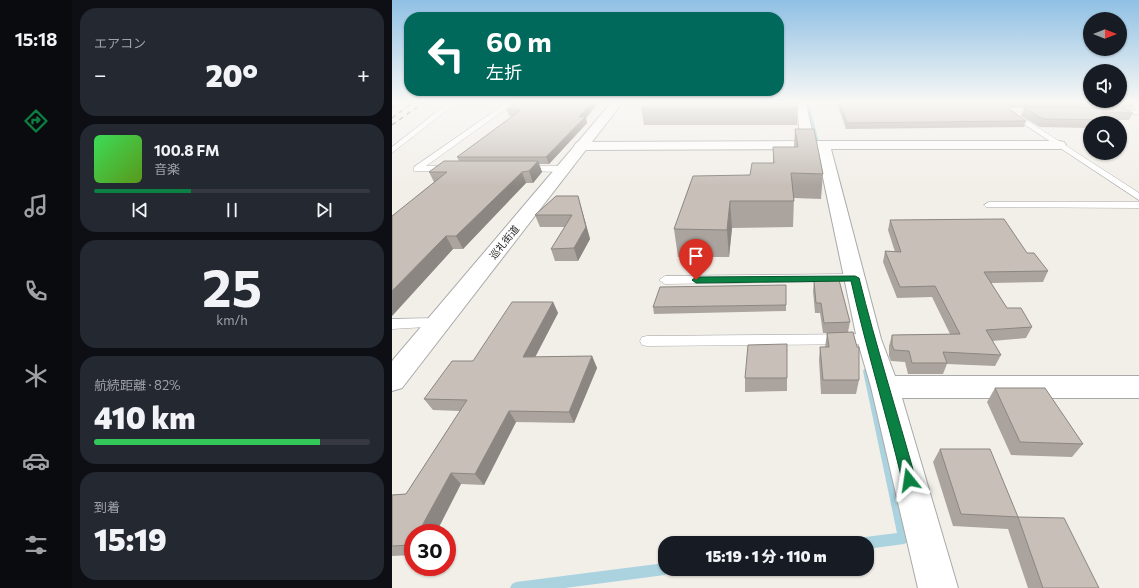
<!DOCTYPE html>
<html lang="ja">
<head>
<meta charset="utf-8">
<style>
  body { margin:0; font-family:Commissioner,"Noto Sans JP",sans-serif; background:#242831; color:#f1f3f6; height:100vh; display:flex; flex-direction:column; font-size:15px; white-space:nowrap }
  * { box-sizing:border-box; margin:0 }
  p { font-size:13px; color:#9ea1a6 }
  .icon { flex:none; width:22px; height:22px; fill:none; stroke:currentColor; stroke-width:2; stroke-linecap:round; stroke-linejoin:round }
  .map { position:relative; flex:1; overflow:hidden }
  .panel { display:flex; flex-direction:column; gap:8px; padding:8px; background:#0d0f14; width:320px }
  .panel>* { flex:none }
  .guide { position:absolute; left:12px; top:12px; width:380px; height:84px; border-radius:16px; box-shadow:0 1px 3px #0004; background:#00695c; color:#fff; overflow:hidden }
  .needle { width:26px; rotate:90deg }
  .tools { position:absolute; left:691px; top:12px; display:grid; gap:8px }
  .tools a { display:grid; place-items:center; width:44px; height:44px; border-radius:50%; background:#171b24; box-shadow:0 1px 3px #0004; font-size:20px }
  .speed { position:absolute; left:12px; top:524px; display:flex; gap:8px; font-size:20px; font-weight:700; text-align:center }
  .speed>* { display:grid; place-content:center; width:52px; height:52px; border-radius:50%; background:#171b24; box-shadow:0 1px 3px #0004; line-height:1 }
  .speed .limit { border:6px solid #d22; background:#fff; color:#111 }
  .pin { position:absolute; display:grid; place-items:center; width:34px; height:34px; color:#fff; margin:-41px -17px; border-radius:50% 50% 50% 0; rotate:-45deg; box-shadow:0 0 4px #0007 }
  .pin .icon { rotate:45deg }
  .me { position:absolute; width:44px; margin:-22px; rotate:345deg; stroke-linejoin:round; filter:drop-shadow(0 0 3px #0008) }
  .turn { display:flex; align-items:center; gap:14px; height:84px; padding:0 16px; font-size:18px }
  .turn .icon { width:52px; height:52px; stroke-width:2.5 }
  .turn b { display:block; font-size:28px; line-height:34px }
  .big { font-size:30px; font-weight:800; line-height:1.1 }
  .panel .widget { flex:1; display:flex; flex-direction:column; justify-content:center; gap:6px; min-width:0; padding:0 14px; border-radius:16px; background:#242831 }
  .panel .dial { align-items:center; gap:0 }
  .dial b { font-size:52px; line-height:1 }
  .song { display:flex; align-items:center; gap:12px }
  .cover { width:48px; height:48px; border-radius:6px; background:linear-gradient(135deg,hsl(130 70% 55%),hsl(90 70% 35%)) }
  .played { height:4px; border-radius:2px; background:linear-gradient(90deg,#0b8043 35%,#363941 35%) }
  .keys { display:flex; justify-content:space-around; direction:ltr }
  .heat { display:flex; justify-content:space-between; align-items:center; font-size:22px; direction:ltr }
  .charge { height:6px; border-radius:3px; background:linear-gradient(90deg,#34c759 82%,#363941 0) }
  .trip { position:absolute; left:266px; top:536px; width:216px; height:40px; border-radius:16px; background:#171b24; box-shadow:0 1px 3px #0004; font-weight:800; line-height:40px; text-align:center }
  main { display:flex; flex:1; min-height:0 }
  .dock { display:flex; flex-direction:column; width:72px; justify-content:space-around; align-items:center; background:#090b0e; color:#9ea1a6 }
  .dock .icon { width:28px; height:28px }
  .dock .selected { color:#0b8043 }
  .dock b { font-size:18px; color:#f1f3f6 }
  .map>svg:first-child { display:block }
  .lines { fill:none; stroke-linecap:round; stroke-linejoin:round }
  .stream { fill:#aad3df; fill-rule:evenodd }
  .service-casing { stroke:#a9a9a9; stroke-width:1 }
  .minor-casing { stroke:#a9a9a9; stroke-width:2 }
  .tertiary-casing { stroke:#a9a9a9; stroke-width:2 }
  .service { fill:#fff; fill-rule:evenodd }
  .minor { fill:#fff; fill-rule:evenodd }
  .tertiary { fill:#fff; fill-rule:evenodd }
  .rail { stroke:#707070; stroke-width:1.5; stroke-dasharray:4.5 4.5; stroke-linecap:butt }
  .wall { fill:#aba49e }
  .shaded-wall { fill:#8b8681 }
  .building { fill:#c7bfb8; stroke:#8b8681 }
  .route { fill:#0b8043; stroke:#07532c }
  .labels { text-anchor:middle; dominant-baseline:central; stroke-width:3; stroke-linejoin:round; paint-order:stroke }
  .street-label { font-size:10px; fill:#222; stroke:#fff }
</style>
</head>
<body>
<main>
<nav class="dock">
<b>15:18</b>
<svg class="icon selected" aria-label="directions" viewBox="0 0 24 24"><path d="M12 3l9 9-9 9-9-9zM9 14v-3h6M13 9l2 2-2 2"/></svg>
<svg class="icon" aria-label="music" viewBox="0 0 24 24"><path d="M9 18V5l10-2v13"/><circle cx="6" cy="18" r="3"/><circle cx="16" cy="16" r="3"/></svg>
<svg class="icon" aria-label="phone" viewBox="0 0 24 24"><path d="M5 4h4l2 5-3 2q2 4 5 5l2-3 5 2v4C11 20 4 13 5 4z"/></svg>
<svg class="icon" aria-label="climate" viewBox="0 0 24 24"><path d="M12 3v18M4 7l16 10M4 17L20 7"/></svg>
<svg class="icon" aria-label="car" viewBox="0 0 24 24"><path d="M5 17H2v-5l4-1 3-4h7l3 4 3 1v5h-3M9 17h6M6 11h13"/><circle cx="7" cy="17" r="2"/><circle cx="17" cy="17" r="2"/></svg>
<svg class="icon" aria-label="filters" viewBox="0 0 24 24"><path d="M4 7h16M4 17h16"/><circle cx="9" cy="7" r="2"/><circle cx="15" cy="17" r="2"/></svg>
</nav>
<section class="panel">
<div class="widget"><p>エアコン</p>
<div class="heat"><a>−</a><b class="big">20°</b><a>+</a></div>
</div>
<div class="widget">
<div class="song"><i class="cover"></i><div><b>100.8 FM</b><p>音楽</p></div></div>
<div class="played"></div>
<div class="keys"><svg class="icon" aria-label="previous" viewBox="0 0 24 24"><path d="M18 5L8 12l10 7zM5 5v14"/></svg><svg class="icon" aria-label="pause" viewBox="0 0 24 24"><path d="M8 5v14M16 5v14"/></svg><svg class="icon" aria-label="next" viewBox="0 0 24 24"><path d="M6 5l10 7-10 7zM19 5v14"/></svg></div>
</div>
<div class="widget dial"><b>25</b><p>km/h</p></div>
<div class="widget"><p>航続距離 · 82%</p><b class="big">410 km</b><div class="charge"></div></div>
<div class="widget"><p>到着</p><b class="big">15:19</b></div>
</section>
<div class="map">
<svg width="747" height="588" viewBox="0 0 747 588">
  <rect width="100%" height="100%" fill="#f2efe9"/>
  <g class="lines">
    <g class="stream">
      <path d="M 413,103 L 417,103 L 429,150 L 425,149 Z"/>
      <path d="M 475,368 L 478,369 L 479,371 L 518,538 L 516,542 L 512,544 L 475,549 L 475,543 L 467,543 L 469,539 L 473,537 L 505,533 L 471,371 L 472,369 Z"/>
      <path d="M 273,563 L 273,569 L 279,569 L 277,573 L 273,575 L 173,588 L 118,588 L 120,584 L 124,582 Z"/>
    </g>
    <g class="service-casing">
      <g id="service">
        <path d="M 56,103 L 64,103 L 0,153 L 0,147 Z"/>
        <path d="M 114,103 L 122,103 L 34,166 L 58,166 L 61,167 L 61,171 L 22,171 L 22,167 Z"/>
        <path d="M 600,103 L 608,103 L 747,193 L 747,200 Z"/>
        <path d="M 747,110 L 747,114 L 723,114 L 720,112 L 723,110 Z"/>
        <path d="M 131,166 L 172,166 L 176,169 L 172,172 L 128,171 L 127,169 Z"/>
        <path d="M 597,202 L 747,202 L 747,208 L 594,207 L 592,205 Z"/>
        <path d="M 463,274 L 469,278 L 467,281 L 273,284 L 267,280 L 273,276 Z"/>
        <path d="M 46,318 L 51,320 L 53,323 L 51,326 L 0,329 L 0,319 Z"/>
        <path d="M 477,334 L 482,335 L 484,339 L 482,343 L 477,344 L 255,346 L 250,345 L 248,341 L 250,337 L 255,336 Z"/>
      </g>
    </g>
    <g class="minor-casing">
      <path id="minor" d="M 404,103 L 414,103 L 422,141 L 667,141 L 672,142 L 674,145 L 672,148 L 667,149 L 439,149 L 489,339 L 503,376 L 747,376 L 747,398 L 510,398 L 566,588 L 526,588 L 479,387 L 465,339 L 425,149 L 189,150 L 184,149 L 182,146 L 184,143 L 189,142 L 409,141 Z"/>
    </g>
    <g class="tertiary-casing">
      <g id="tertiary">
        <path d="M 219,103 L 230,103 L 10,388 L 0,391 L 0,361 Z"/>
        <path d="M 742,103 L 747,103 L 747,111 L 742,108 Z"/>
      </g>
    </g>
    <use href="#service" class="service"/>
    <use href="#minor" class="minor"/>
    <use href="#tertiary" class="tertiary"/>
    <g class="rail">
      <path d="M 0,108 L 7,103"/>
      <path d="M 0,118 L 20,103"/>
      <path d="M 0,125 L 31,103"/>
    </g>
  </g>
  <g class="wall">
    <path d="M 119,103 L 206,103 L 194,118 L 195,123 L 157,164 L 147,164 L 150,172 L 141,183 L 134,183 L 71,249 L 61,249 L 0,316 L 42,182 L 37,172 L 67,161 L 65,157 L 120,116 L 117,116 L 115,110 L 120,106 Z"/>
    <path d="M 445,103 L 608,103 L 634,121 L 632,127 L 454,129 Z"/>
    <path d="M 611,103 L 743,103 L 741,108 L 733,108 L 741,113 L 737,120 L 723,120 L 721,123 L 698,123 L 698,128 L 648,127 L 629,116 L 632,108 L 618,108 Z"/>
    <path d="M 249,108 L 406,108 L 405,125 L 252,125 Z"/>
    <path d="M 403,129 L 431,174 L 429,199 L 402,198 L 401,227 L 340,228 L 337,257 L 286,257 L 282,229 L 358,175 L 381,163 L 381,147 L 402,147 Z"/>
    <path d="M 186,196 L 198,239 L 186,261 L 163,261 L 159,249 L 173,227 L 148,227 L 143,215 Z"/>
    <path d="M 498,220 L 635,253 L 656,271 L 651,282 L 599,283 L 615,308 L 640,327 L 634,338 L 600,341 L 609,355 L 603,366 L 555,364 L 551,374 L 516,374 L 513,362 L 499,361 L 497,356 L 497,346 L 500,335 L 558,334 L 540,297 L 505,298 L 491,262 L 493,251 L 503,252 L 496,230 Z"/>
    <path d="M 422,281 L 458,322 L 456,332 L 467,380 L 464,394 L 429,394 L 427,360 L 428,347 L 433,347 L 435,333 L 431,333 L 428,313 L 423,313 L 421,291 Z"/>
    <path d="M 161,302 L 166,313 L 143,357 L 200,356 L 205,368 L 182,423 L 124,422 L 92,485 L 69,484 L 21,533 L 21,555 L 0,556 L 0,495 L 14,494 L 68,411 L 41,410 L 32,399 L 81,361 Z"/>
    <path d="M 394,305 L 394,311 L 262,314 L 261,307 Z"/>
    <path d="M 353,378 L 395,378 L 395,391 L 353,392 Z"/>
    <path d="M 603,388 L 691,444 L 680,457 L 619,455 L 595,402 Z"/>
    <path d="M 548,449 L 626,517 L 707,588 L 636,588 L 616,529 L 561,526 L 541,462 Z"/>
  </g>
  <g class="shaded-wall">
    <path d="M 199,103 L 206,103 L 194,118 L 195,123 L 157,164 L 154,157 L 187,117 Z"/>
    <path d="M 146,161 L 150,172 L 141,183 L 137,171 Z"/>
    <path d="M 130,172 L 134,183 L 71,249 L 64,236 Z"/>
    <path d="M 186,196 L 198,239 L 186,261 L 182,248 Z"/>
    <path d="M 338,201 L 340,228 L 337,257 L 335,230 Z"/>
    <path d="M 54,236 L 61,249 L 0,316 L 0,291 Z"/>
    <path d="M 161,302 L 166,313 L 137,369 L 131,357 Z"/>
    <path d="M 200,356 L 205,368 L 182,423 L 177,412 Z"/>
    <path d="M 117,411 L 124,422 L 92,485 L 83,474 Z"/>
    <path d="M 59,473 L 69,484 L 44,533 L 26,533 Z"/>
  </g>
  <g class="building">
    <path d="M 124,103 L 199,103 L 187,117 L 193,117 L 154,157 L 65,157 L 129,110 L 115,110 Z"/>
    <path d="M 253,103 L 405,103 L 406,108 L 249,108 Z"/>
    <path d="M 448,103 L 608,103 L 634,121 L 455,123 Z"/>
    <path d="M 632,108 L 732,108 L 741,113 L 709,112 L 723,120 L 651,119 Z"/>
    <path d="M 403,129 L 422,129 L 431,174 L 399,173 L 402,201 L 338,201 L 335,230 L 282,229 L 301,176 L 358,175 L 360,163 L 382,163 L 381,147 L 406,147 Z"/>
    <path d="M 52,161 L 146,161 L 137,171 L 130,172 L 64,236 L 54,236 L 0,291 L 0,216 L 55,172 L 37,172 Z"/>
    <path d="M 164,196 L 186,196 L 194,227 L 182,248 L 159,249 L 180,215 L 143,215 Z"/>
    <path d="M 612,219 L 635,253 L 642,253 L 656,271 L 592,272 L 615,308 L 629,308 L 640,327 L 594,330 L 609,355 L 551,352 L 555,363 L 520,363 L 517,351 L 502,350 L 500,345 L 500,335 L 568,334 L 543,286 L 508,287 L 493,251 L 509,252 L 498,220 Z"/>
    <path d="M 447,280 L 458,322 L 432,323 L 429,303 L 424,303 L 422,281 Z"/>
    <path d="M 394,285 L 394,305 L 261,307 L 268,287 Z"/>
    <path d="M 120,302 L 161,302 L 131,357 L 200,356 L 177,412 L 117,411 L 83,474 L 59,473 L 26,533 L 21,533 L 21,543 L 20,545 L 0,546 L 0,495 L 14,494 L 75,400 L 32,399 L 60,361 L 81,361 Z"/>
    <path d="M 461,332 L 465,347 L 467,347 L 467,380 L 431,380 L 428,347 L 437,347 L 435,333 Z"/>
    <path d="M 395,344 L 395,378 L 353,378 L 356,345 Z"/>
    <path d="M 603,388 L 653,388 L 691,444 L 628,442 Z"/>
    <path d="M 548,449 L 598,449 L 626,517 L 569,514 Z"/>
    <path d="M 626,517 L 672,518 L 707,588 L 651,588 Z"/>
  </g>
  <linearGradient id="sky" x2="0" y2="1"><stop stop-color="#8fc0e4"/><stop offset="0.55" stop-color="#f9f8f5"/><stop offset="1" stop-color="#f9f8f5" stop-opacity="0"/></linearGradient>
  <rect width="747" height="186" fill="url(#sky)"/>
  <path class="route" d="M 463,276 L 467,278 C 484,346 505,412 524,480 L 522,484 L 517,486 L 512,484 L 510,480 C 494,413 474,348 459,281 L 304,283 L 300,280 L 304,277 Z"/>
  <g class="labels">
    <g class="street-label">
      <text transform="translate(112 242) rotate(-51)">巡礼街道</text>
    </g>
  </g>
</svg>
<div class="tools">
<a><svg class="needle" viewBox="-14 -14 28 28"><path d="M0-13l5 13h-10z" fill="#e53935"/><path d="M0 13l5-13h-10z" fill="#9ea1a6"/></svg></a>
<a><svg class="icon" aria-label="sound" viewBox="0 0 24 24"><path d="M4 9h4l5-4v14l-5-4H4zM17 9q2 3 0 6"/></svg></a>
<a><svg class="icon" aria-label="search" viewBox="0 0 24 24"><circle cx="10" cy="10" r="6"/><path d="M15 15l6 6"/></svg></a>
</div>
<div class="speed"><div class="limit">30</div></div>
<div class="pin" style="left:304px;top:280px;background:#d93025"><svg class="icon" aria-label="arrive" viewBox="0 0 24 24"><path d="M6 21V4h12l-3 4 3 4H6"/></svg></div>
<svg class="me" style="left:517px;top:480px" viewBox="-20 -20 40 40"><path d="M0-17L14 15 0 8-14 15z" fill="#0b8043" stroke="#fff" stroke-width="4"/></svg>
<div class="trip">15:19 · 1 分 · 110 m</div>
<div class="guide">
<div class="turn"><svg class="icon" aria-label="left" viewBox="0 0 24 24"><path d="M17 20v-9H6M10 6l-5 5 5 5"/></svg><div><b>60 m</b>左折</div></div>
</div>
</div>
</main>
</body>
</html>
